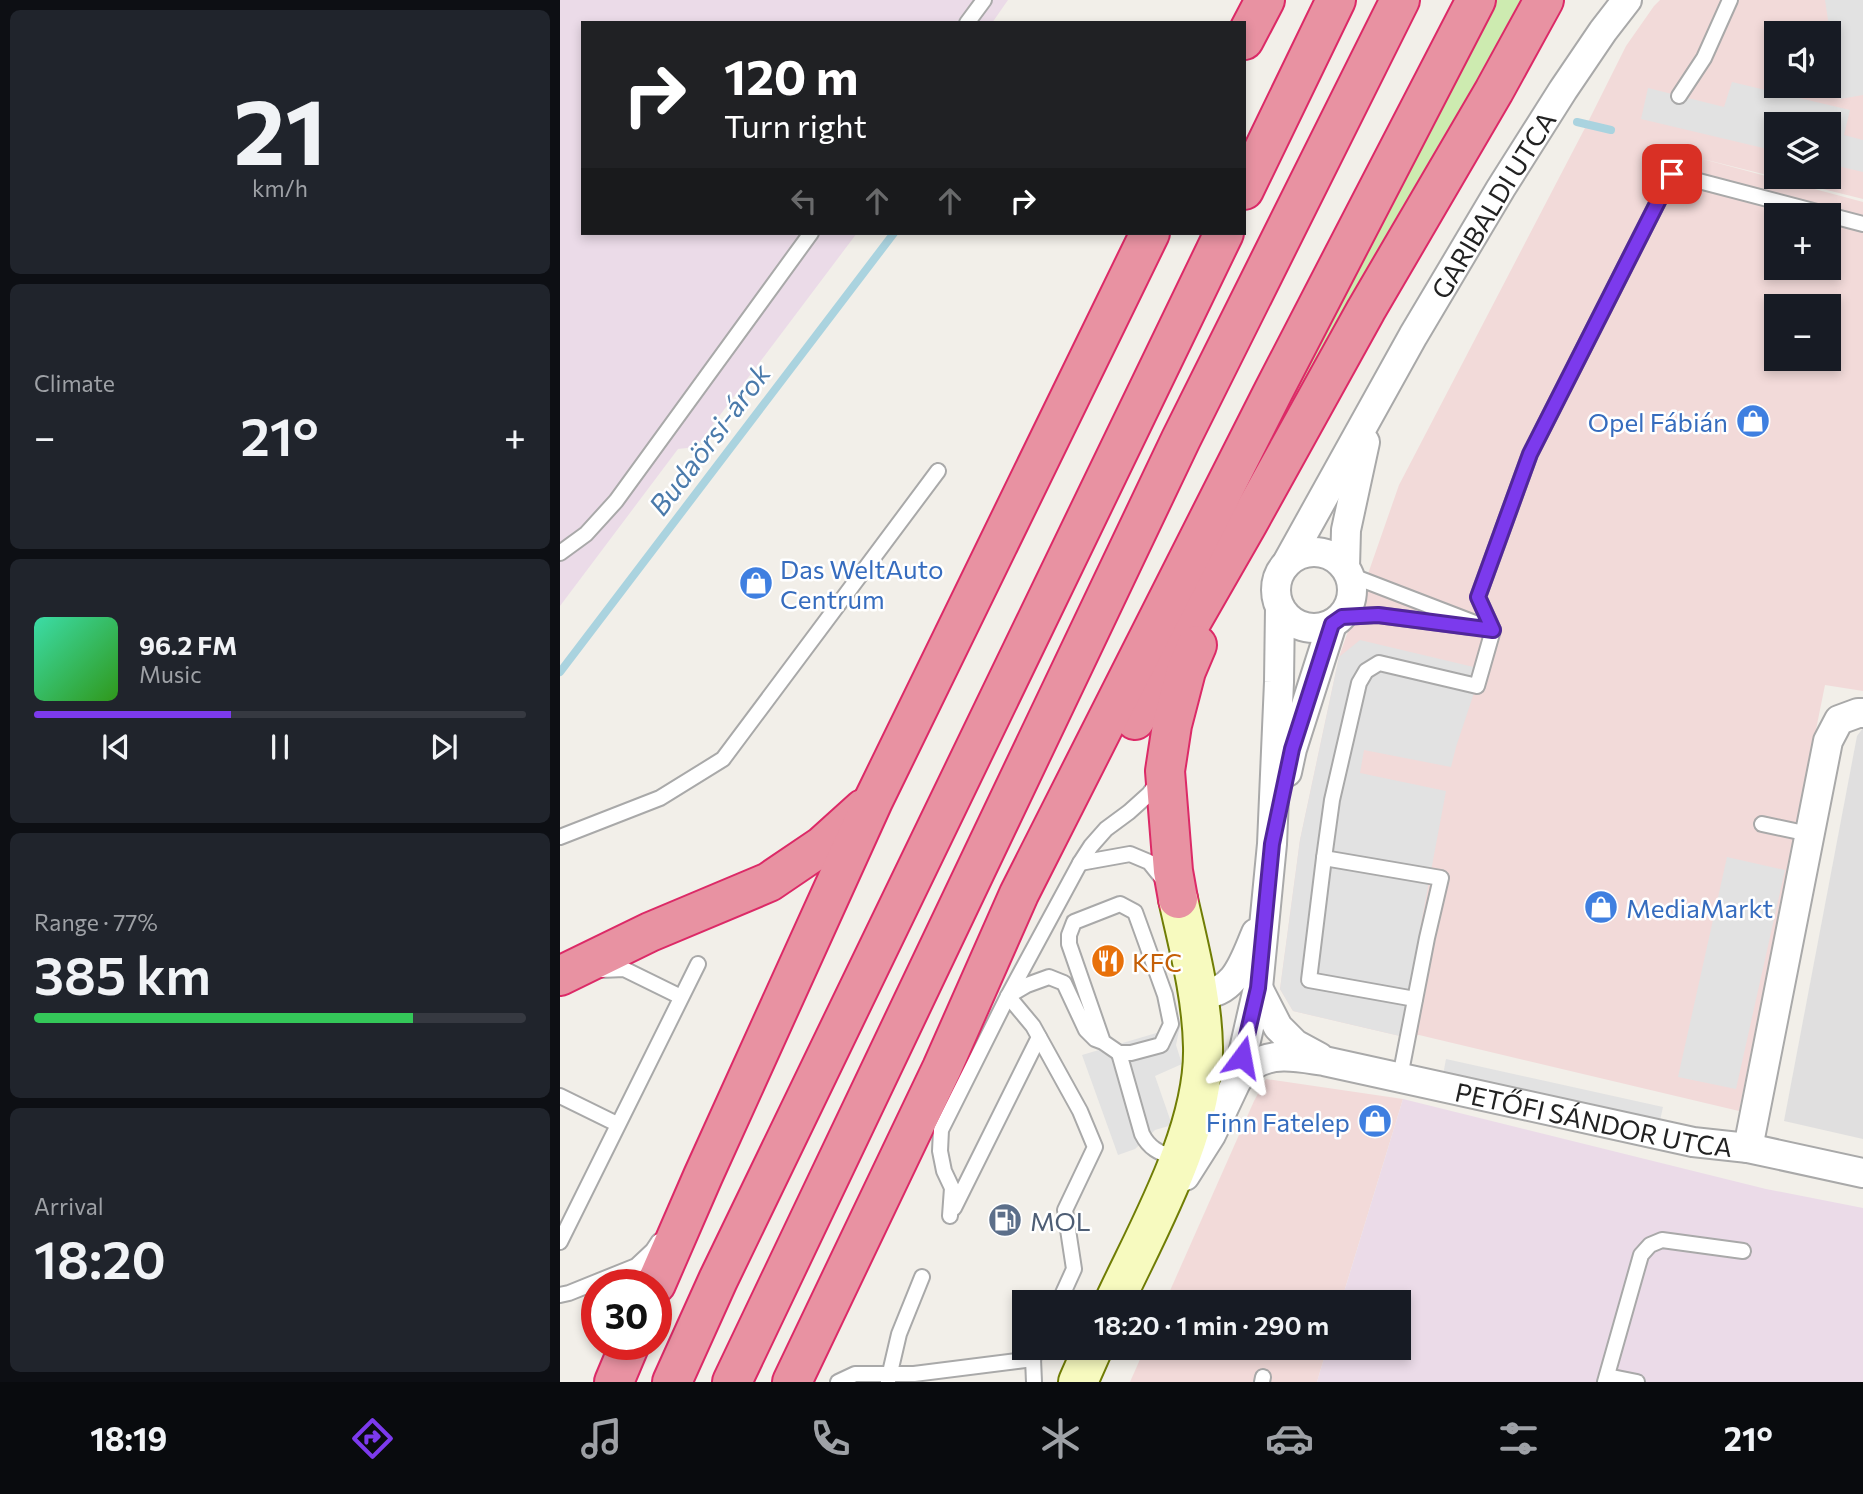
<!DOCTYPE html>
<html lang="en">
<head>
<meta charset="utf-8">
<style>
  body { margin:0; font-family:Commissioner,sans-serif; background:#20242c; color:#f1f3f6; height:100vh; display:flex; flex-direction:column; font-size:26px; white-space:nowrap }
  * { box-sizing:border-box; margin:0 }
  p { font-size:23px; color:#9ea1a6 }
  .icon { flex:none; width:38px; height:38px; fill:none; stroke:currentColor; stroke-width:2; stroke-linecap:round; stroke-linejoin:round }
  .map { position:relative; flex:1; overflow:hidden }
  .panel { display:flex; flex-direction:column; gap:10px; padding:10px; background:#0d0f14; width:560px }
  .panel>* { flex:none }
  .top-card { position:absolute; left:21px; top:21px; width:665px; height:214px; border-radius:0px; box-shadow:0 4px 10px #0003; background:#202124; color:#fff; overflow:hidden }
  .tools { position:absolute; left:1204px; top:21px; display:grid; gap:14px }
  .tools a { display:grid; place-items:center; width:77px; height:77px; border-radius:0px; background:#171b24; box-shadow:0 4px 10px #0003; font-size:35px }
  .speed { position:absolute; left:21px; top:1269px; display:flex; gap:14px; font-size:35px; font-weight:700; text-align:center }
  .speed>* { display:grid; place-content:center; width:91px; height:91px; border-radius:50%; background:#171b24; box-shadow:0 4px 10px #0003; line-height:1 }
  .speed .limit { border:10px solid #d22; background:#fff; color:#111 }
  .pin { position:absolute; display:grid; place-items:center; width:60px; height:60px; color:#fff; margin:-30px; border-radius:14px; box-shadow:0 4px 10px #0006 }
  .me { position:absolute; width:77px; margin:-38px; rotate:13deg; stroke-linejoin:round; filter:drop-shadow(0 0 5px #0008) }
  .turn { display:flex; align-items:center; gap:24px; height:147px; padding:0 28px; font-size:32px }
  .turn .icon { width:91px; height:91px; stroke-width:2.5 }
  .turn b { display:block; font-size:49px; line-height:60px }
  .lanes { display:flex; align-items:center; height:66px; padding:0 28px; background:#0003; justify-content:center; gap:35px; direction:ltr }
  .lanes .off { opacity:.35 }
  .big { font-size:52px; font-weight:600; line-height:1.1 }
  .panel .tile { flex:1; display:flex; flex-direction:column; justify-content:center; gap:10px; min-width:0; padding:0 24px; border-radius:10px; background:#20242c }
  .panel .dial { align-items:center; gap:0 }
  .dial b { font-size:91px; line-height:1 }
  .song { display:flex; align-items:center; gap:21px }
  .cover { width:84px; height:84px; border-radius:10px; background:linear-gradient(135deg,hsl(160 70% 55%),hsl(110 70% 35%)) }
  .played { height:7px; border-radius:4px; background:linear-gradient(90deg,#7c3aed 40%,#363941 40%) }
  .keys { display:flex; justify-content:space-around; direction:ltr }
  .heat { display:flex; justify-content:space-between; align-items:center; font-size:38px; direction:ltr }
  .charge { height:10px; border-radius:5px; background:linear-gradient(90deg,#34c759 77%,#363941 0) }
  .trip { position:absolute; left:452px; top:1290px; width:399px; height:70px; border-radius:0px; background:#171b24; box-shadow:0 4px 10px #0003; font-weight:600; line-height:70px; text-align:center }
  .menu { display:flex; height:112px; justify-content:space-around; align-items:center; background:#090b0e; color:#9ea1a6 }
  .menu .icon { width:49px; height:49px }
  .menu .on { color:#7c3aed }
  .menu b { font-size:32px; color:#f1f3f6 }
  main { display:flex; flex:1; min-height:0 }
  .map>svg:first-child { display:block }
  .residential { fill:#e0dfdf }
  .commercial { fill:#f2dad9; fill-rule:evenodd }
  .industrial { fill:#ebdbe8 }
  .grass { fill:#cdebb0 }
  .parking { fill:#e2e2e2 }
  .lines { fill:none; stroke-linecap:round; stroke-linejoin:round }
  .stream { stroke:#aad3df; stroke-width:8 }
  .lane-casing { stroke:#a9a9a9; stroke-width:18 }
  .street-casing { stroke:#a9a9a9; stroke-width:32 }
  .secondary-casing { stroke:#707d05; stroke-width:42 }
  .highway-casing { stroke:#dc2a67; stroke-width:42 }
  .lane { stroke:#fff; stroke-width:14 }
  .street { stroke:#fff; stroke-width:28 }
  .secondary { stroke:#f7fabf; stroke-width:38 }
  .highway { stroke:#e892a2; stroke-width:38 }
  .route-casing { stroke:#51269a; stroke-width:18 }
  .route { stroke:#7c3aed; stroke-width:12 }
  .labels { text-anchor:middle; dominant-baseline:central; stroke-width:5; stroke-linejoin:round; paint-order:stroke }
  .street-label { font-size:26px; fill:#222; stroke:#fff }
  .shop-label { font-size:26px; fill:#366cbe; stroke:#fff; text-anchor:end }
  .food-label { font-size:26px; fill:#c56008; stroke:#fff; text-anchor:start }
  .service-label { font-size:26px; fill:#4e5e75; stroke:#fff; text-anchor:start }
  .water-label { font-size:28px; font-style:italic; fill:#4a7aab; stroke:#fff }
</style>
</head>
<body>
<main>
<section class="panel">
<div class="tile dial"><b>21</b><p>km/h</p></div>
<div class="tile"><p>Climate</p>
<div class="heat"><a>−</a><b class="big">21°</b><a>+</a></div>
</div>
<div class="tile">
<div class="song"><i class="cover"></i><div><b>96.2 FM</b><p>Music</p></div></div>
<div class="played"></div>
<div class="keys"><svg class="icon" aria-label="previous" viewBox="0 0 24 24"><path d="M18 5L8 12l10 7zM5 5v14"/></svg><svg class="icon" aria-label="pause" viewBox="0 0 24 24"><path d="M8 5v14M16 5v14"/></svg><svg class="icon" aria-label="next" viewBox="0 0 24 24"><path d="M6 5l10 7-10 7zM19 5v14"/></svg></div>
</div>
<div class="tile"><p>Range · 77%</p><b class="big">385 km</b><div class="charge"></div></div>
<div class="tile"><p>Arrival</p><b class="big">18:20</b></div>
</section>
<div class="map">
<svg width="1303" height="1382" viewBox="0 0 1303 1382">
  <rect width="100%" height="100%" fill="#f2efe9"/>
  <path class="residential" d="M 1303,728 L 1303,1139 L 1224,1121 L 1297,736 Z"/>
  <g class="commercial">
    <path d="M 1100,0 L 1303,0 L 1303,199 L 1135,157 L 1303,202 L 1303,691 L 1265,685 L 1179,1111 L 859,1035 L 840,1036 L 733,1011 L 720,989 L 740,840 L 779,657 L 839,485 L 1025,128 L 1066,46 L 1094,6 ZM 1216,33 L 1269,33 L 1269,86 L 1216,86 ZM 1216,124 L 1269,124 L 1269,177 L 1216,177 ZM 1216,215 L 1269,215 L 1269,268 L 1216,268 ZM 1216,306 L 1269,306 L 1269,359 L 1216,359 Z"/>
    <path d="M 706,1079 L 843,1099 L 781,1302 L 605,1302 L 694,1101 Z"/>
    <path d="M 585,1348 L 767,1348 L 757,1382 L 570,1382 Z"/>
  </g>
  <g class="industrial">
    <path d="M 0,0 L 448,0 L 432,23 L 23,23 L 23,233 L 297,233 L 136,447 L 118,449 L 0,606 Z"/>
    <path d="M 843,1099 L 1206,1189 L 1303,1208 L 1303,1382 L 757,1382 L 767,1348 L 838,1348 L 838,1302 L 781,1302 Z"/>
  </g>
  <path class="grass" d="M 936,0 L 973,0 L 647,566 L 639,561 Z"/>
  <g class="parking">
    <path d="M 1265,0 L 1303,0 L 1303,95 L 1280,99 Z"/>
    <path d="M 1172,82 L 1290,110 L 1284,135 L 1303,140 L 1303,172 L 1269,164 L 1269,124 L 1216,124 L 1216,151 L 1081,119 L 1088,88 L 1164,107 Z"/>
    <path d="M 800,640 L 922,669 L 896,747 L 891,767 L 804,750 L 800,773 L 886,791 L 840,1036 L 733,1011 L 720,989 L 740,840 L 779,657 Z"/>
    <path d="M 1167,857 L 1225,870 L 1176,1089 L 1118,1077 Z"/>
    <path d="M 620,1026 L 616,1045 L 622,1064 L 595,1076 L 612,1125 L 595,1130 L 575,1149 L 558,1155 L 522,1055 Z"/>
    <path d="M 886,1059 L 1103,1107 L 1097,1134 L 881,1086 Z"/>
  </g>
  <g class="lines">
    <g class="stream">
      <path d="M 1017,122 L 1051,130"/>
      <path d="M 0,672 L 334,233"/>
    </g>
    <g class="lane-casing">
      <g id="lane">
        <path d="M 407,23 L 424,0"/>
        <path d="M 1119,96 L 1144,58 L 1170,0"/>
        <path d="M 0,553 L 26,534 L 56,501 L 251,233"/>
        <path d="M 790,575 L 933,630"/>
        <path d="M 782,617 L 818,615 L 911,627"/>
        <path d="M 1202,824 L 1249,834"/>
        <path d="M 0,837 L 100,798 L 163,759 L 378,471"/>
        <path d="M 764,858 L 749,980 L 855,999"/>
        <path d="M 520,863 L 570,854 L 589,862 L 605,882"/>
        <path d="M 41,970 L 64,969 L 121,997"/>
        <path d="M 559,1053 L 582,1134 C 590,1150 601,1153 616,1159"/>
        <path d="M 840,1077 L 867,938 L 881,878 L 764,858 L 772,800 L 799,683 L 806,671 L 819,663 L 917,686 L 933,630 L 918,597 L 970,454 L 1112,174 L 1303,224"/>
        <path d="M 0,1096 L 57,1124"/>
        <path d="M 394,1208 L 479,1037"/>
        <path d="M 390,1216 L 392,1188 L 384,1171 L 380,1151 L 381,1130 L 448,996 L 520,863 L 531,846 L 546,829 L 569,812 L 589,794 L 598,781"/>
        <path d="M 0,1242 L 138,964"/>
        <path d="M 0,1295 L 9,1293 L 76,1266 L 93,1250 L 99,1241"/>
        <path d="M 499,1302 L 514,1269 L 505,1210 L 535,1147 L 520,1111 L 473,1026 L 448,996 L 467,985 L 489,977 L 504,983 L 526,1030 L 535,1039 L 543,1042 L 559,1053 L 571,1053 L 601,1045 L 611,1024 L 605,995 L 575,912 L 560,904 L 514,922 L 509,935 L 509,944 L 543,1042"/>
        <path d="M 473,1359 L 474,1382"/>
        <path d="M 1047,1376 L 1077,1382"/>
        <path d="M 328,1381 L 339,1334 L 362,1277"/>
        <path d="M 278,1382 L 295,1374 L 354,1374 L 473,1359 L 478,1348"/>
        <path d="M 702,1382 L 703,1377"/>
        <path d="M 1045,1382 L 1081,1255 L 1090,1245 L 1102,1240 L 1183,1251"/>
      </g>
    </g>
    <g class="street-casing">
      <g id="street">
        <circle cx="754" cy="590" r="38"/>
        <path id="s1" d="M 728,561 L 853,336 L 941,188 L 1003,90 L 1043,31 L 1067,0"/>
        <path d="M 785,567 L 786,530 L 805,442"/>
        <path d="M 727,772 L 732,749 L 772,624"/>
        <path d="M 698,988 L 718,1027 L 735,1044 L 759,1057"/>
        <path d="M 639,994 C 675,995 684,961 696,933"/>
        <path id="s2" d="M 677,1080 C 682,1075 687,1068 693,1065 C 714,1051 742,1058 764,1061 L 1133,1142 L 1188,1148 L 1303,1173"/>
        <path d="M 1188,1148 L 1268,741 L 1279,720 L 1298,713 L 1303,713"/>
        <path d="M 625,1176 L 651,1135 L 677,1080 L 698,988 L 712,844 L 719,682 L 720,608"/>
      </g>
    </g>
    <g class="secondary-casing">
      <g id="secondary">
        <path d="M 554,1302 C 589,1227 645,1130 643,1047 C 642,996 629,948 618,899"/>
        <path d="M 518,1382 L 533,1348"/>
      </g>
    </g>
    <g class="highway-casing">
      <g id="highway">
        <path d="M 684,40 L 705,0"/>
        <path d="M 684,190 L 776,0"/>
        <path d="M 575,720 L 688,523 L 806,310 L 934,91 L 984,0"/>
        <path d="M 618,899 L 613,871 L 605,771 L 612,725 L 626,671 L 637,645"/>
        <path d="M 0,976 L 90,932 L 209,882 L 262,846 L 303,809"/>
        <path d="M 96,1284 L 143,1176 L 313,801 L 590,233"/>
        <path d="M 54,1382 L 70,1344"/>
        <path d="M 112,1382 L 158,1280 L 664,233"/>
        <path d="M 172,1382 L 621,439 L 840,0"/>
        <path d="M 232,1382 L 382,1068 L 459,894 L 713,392 L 916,0"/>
      </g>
    </g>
    <use href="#lane" class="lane"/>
    <use href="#street" class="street"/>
    <use href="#secondary" class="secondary"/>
    <use href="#highway" class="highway"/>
  </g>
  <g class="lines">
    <g class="route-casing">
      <path id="route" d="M 682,1057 L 698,988 L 712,844 L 732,749 L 772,624 L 782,617 L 818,615 L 933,630 L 918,597 L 970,454 L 1112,174"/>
    </g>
    <use href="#route" class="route"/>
  </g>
  <defs>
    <g id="shop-disc" transform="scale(1.75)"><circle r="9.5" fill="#3f7fe0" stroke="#fff"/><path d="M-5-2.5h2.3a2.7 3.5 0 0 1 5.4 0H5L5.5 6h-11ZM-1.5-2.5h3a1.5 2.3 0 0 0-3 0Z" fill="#fff"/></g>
    <g id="restaurant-disc" transform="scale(1.75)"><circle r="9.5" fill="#e8710a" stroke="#fff"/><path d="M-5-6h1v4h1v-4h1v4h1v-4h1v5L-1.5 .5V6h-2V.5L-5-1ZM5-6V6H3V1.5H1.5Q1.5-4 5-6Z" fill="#fff"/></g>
    <g id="fuel-disc" transform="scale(1.75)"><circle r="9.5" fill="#5c6f8a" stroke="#fff"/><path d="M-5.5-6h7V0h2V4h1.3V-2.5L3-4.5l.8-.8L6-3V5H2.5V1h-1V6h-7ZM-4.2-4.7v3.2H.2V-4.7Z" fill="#fff"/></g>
  </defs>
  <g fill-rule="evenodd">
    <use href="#shop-disc" x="1193" y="421"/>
    <use href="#shop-disc" x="196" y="583"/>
    <use href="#shop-disc" x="1041" y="907"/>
    <use href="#restaurant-disc" x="548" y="961"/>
    <use href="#shop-disc" x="815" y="1121"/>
    <use href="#fuel-disc" x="445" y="1220"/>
  </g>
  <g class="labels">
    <g class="street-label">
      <text stroke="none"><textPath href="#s1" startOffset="411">GARIBALDI UTCA</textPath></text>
      <text stroke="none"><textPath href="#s2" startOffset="371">PETŐFI SÁNDOR UTCA</textPath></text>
    </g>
    <g class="shop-label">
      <text x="1168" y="421">Opel Fábián</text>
      <text x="220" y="568" text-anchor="start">Das WeltAuto<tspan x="220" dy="30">Centrum</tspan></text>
      <text x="1066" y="907" text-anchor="start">MediaMarkt</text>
      <text x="790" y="1121">Finn Fatelep</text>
    </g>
    <g class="food-label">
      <text x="572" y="961">KFC</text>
    </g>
    <g class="service-label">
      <text x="470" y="1220">MOL</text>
    </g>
    <g class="water-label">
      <text transform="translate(149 439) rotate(-53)">Budaörsi-árok</text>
    </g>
  </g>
</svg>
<div class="tools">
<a><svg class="icon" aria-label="sound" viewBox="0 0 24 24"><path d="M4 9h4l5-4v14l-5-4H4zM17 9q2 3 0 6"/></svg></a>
<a><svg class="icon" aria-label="layers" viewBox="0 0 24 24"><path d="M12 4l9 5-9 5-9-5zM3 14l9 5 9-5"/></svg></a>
<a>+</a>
<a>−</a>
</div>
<div class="speed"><div class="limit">30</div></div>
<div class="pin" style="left:1112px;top:174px;background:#d93025"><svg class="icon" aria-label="arrive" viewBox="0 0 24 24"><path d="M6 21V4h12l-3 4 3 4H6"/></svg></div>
<svg class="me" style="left:682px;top:1057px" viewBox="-20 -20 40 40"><path d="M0-17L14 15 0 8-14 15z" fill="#7c3aed" stroke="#fff" stroke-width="4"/></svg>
<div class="trip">18:20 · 1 min · 290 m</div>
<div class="top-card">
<div class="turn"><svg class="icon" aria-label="right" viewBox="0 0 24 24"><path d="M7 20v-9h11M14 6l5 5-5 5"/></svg><div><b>120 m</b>Turn right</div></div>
<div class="lanes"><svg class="icon off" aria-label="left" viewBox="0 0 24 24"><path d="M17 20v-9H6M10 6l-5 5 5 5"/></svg><svg class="icon off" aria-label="ahead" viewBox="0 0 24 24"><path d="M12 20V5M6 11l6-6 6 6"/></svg><svg class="icon off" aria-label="ahead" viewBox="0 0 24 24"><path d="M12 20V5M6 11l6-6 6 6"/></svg><svg class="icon" aria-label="right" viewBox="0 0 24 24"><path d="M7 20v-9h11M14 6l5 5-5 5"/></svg></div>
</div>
</div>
</main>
<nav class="menu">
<b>18:19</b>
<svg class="icon on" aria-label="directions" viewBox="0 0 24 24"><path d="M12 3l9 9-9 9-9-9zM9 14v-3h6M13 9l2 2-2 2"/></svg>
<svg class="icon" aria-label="music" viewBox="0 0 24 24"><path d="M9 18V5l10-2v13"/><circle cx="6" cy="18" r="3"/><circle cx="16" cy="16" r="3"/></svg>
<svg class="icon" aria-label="phone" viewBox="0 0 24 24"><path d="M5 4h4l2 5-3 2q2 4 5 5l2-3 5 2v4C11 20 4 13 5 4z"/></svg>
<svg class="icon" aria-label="climate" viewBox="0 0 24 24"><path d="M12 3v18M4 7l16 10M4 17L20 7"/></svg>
<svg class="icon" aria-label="car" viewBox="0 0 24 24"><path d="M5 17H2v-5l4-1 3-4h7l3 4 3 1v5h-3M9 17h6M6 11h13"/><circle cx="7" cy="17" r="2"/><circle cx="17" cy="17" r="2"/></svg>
<svg class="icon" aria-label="filters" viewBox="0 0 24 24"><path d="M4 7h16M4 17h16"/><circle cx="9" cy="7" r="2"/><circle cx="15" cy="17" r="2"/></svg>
<b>21°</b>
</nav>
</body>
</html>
